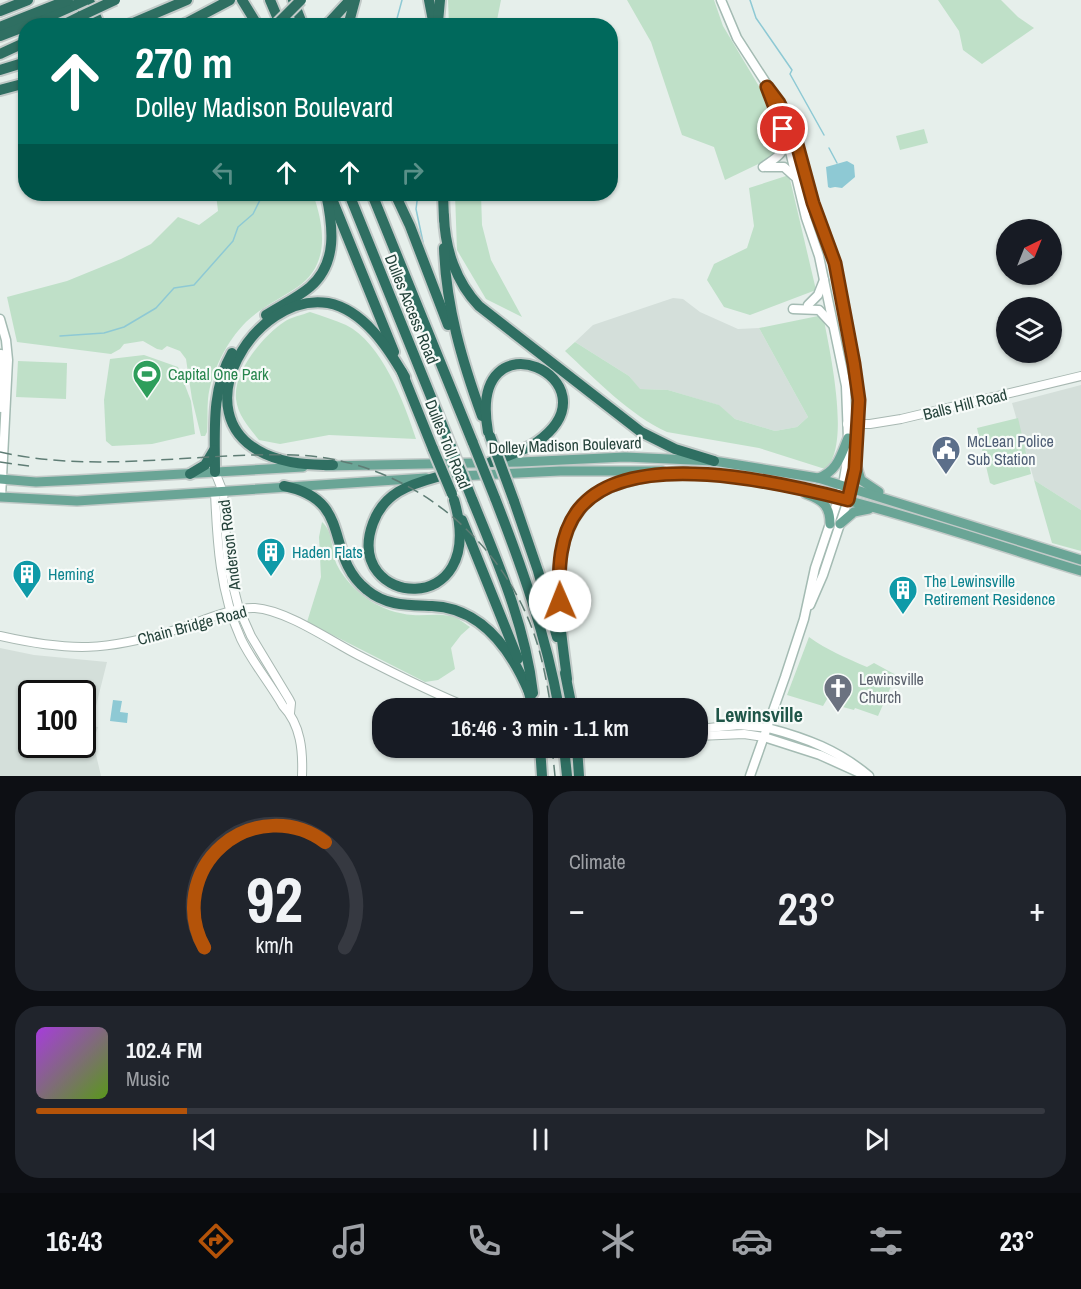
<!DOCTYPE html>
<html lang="en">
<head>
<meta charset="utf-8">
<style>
  body { margin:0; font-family:"Archivo Narrow",sans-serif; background:#20242c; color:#f1f3f6; height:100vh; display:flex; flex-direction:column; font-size:22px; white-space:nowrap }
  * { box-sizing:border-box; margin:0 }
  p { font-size:20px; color:#9ea1a6 }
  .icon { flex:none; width:33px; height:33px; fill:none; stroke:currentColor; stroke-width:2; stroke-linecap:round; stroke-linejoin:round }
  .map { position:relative; height:776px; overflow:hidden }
  .sheet { display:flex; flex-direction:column; gap:15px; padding:15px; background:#0d0f14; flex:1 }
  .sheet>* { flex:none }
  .top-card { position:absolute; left:18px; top:18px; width:600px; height:183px; border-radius:24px; box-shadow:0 2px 4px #0004; background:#00695c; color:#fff; overflow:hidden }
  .needle { width:39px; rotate:43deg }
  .controls { position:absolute; left:996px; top:219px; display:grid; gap:12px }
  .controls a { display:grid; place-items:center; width:66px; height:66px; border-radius:50%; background:#171b24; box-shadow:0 2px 4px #0004; font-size:30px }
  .speed { position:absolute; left:18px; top:680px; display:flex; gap:12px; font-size:30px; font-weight:700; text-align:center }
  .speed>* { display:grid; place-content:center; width:78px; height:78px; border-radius:50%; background:#171b24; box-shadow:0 2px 4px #0004; line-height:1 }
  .speed .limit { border:3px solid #111; border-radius:9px; background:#fff; color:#111 }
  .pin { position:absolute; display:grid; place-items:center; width:51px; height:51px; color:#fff; margin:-26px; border:3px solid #fff; border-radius:50%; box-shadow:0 2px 6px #0007 }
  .me { position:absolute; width:66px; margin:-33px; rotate:359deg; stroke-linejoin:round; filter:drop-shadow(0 0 4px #0008) }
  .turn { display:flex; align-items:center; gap:21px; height:126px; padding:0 18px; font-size:27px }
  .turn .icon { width:78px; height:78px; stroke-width:2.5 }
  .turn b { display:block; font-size:42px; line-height:51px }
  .lanes { display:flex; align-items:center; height:57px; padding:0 18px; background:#0003; justify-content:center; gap:30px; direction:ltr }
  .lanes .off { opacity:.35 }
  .big { font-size:45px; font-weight:600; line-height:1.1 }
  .sheet .card { flex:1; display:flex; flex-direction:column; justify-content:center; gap:9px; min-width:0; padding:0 21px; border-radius:24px; background:#20242c }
  .sheet .dial { align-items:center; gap:0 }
  .dial svg { height:156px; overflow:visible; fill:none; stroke:#363941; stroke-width:7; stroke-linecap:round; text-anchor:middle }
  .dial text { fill:#f1f3f6; stroke:none }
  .song { display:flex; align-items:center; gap:18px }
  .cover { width:72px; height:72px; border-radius:9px; background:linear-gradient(135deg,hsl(280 70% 55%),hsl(90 70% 35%)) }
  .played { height:6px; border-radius:3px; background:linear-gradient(90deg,#b45309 15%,#363941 15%) }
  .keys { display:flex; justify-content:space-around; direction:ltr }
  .heat { display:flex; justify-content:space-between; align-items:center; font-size:33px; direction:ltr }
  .sheet .tiles { flex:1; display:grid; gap:15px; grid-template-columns:1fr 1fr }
  .card:last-child { grid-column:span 2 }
  .trip { position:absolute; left:372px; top:698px; width:336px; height:60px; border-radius:24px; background:#171b24; box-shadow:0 2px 4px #0004; font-weight:600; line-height:60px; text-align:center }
  .tabs { display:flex; height:96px; justify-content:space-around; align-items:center; background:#090b0e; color:#9ea1a6 }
  .tabs .icon { width:42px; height:42px }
  .tabs .on { color:#b45309 }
  .tabs b { font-size:27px; color:#f1f3f6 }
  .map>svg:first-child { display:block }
  .built { fill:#d4dfda; fill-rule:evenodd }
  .green { fill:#bfe0c8 }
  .water { fill:#8ec9d4 }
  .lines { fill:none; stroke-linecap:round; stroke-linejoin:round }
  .stream { stroke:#8ec9d4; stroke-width:1.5 }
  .tertiary-casing { stroke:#a8b8b2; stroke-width:10 }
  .secondary-casing { stroke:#a4bbb3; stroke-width:11 }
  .primary-casing { stroke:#c2cac8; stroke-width:12 }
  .motorway-casing { stroke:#c2cac8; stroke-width:14 }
  .tertiary { stroke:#fff; stroke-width:8 }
  .secondary { stroke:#fff; stroke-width:8 }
  .primary { stroke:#6aa596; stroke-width:9 }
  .motorway { stroke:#2f6f62; stroke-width:10 }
  .rail { stroke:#5f7d75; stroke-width:1.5; stroke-dasharray:12 6; stroke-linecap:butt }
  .motorway-bridge-casing { stroke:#c2cac8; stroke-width:14; stroke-linecap:butt }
  .motorway-bridge { stroke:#2f6f62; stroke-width:10 }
  .route-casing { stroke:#753606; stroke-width:15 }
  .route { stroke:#b45309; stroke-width:10 }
  .labels { text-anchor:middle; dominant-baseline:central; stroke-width:4.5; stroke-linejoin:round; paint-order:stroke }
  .street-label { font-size:16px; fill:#24423a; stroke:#f7fbf9 }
  .leisure-label { font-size:16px; fill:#27864d; stroke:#f7fbf9; text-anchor:start }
  .service-label { font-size:16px; fill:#4e5e75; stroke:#f7fbf9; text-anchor:start }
  .culture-label { font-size:16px; fill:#0d838f; stroke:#f7fbf9; text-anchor:start }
  .worship-label { font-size:16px; fill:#5b616d; stroke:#f7fbf9; text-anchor:start }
  .quarter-label { font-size:20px; font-weight:bold; fill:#1f5548; stroke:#f7fbf9 }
</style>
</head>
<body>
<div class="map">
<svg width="1081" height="776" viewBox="0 0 1081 776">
  <rect width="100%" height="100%" fill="#e6efeb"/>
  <g class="built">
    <path d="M 673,298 L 683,299 L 700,312 L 738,329 L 759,328 L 808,417 L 797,427 L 775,431 L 735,419 L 718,405 L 668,390 L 639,389 L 629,376 L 575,342 L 593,325 Z"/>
    <path d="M 1081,385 L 1081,510 L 1034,480 L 1012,403 Z"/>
    <path d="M 0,648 L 34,655 L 107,662 L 91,726 L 98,727 L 93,742 L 101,776 L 0,776 ZM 32,693 L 82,693 L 82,744 L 32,744 Z"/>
  </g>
  <g class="green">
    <path d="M 448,0 L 501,0 L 496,25 L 449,25 Z"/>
    <path d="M 627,0 L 714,0 L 723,26 L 760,88 L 780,147 L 771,158 L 725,180 L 714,147 L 682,135 L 651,42 Z"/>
    <path d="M 938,0 L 1001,0 L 1018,17 L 1034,28 L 982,64 L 963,50 L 959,31 Z"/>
    <path d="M 924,129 L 928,143 L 900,150 L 896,136 Z"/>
    <path d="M 789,175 L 816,290 L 750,315 L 724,307 L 707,280 L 714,264 L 747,248 L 754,226 L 749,188 Z"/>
    <path d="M 216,194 L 313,194 C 325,228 330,266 296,288 C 280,299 260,308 246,322 C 227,341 211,372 208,399 C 207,410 208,421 207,432 L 205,436 L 201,436 L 192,399 L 186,359 L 180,351 L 167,346 L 162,350 L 157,349 L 143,341 L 124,344 L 120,349 L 111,354 L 17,342 L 7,297 L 67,281 L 121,259 L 151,244 L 178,217 L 199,225 L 218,211 Z"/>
    <path d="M 455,194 L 481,194 L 482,225 L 491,260 L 522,317 L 486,299 L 457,250 Z"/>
    <path d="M 310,312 C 322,316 335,320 346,325 C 382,343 404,402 416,439 L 329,435 L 280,444 L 259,440 C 249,427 238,416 236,399 C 233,372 263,336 284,322 C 291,317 302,315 310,312 Z"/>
    <path d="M 823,315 C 829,348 852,447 825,469 L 759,448 L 667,432 C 631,416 594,378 565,351 L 575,342 L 629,376 L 640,389 L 668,390 L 719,405 L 735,419 L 775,431 L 797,427 L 808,417 L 759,328 Z"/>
    <path d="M 144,355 L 178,367 L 191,401 L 195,434 L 152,444 L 112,446 L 106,441 L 104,400 L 110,359 Z"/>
    <path d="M 18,361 L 67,363 L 66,399 L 16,397 Z"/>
    <path d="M 1018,418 L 1031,474 L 994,485 L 990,483 L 977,428 Z"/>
    <path d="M 1034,480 L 1081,510 L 1081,551 L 1052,543 Z"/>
    <path d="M 322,522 C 334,532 331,552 337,565 C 344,579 356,591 369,600 C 381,608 397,614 413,615 C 425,616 437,613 450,616 C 457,617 464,623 470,627 L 461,635 L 451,648 L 455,669 L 438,680 L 425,682 L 307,622 L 321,577 L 319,537 Z"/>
    <path d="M 809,637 C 827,650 846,658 867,667 L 874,663 L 896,675 L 878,716 L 855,708 L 854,710 L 839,706 L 843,693 L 833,689 L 823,706 L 787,695 Z"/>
  </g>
  <g class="water">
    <path d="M 847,161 L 854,165 L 855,177 L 842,188 L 835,187 L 830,188 L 828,187 L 826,167 Z"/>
    <path d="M 113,700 L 122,701 L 120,712 L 128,713 L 127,723 L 110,721 Z"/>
  </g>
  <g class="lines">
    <g class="stream">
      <path d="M 750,0 L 756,18 L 792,70 L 790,74 L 824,135"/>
      <path d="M 395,26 L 402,0"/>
      <path d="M 829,148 L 837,163"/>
      <path d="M 418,194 L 416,209 L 423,242"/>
      <path d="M 60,336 L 104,333 L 124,327 L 156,308 L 174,288 L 194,285 L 233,241 L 238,227 L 253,214 L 263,194"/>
    </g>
    <g class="tertiary-casing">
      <g id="tertiary">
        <path d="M 847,424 L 870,424 L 901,419 L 1081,376"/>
        <path d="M 215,472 L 223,492 L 228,566 L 239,609 L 251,636 L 289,699 L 291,703 L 290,713"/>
        <path d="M 215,492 C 217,542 220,593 241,639 C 252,662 270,683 283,706 C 301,725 303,751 302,776"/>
        <path d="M 0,636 C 71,652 106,651 175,630 C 198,623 231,607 255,608 C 286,610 331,641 358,655 C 395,674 432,693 470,708"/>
        <path d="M 698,729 L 739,725 L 768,728"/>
        <path d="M 698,736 L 744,734 L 764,737"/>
      </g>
    </g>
    <g class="secondary-casing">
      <g id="secondary">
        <path d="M 721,0 L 737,38 L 779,103 L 794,133 L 813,203 L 835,263 L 858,385 L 858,424 L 852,488 L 823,575 L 810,605"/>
        <path d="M 763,167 C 774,159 786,154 784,139"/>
        <path d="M 766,167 L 784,167 L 794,176"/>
        <path d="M 808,305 L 818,295 L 824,280"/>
        <path d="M 793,309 L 819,310 L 832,324"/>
        <path d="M 0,319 L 6,340 L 8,360 L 1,497"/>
        <path d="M 1,354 C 3,371 0,391 2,408"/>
        <path d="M 768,728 C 806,738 838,750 869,776"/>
        <path d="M 764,737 L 820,755 L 862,774"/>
        <path d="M 750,776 L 785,677 L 804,619 L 815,568 L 843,485 L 846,467 L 848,438 L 846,386 L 819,256 L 806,218 L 788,143 L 767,87"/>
      </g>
    </g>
    <g class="primary-casing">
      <g id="primary">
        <path d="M 856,464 L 861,480 L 879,492"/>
        <path d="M 326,466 L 521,462 L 625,457 L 714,461 L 818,478 L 1081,560"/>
        <path d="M 679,472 C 818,481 949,531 1081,571"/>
        <path d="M 439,477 L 560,471 L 662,471"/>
        <path d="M 818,478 C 837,472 841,455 848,438"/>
        <path d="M 0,479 L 36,482 L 78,480 L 303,467"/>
        <path d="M 806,494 C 822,500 830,505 830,524"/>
        <path d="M 0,497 L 77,501 L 426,478"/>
        <path d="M 840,524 L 854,512 L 869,509"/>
      </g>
    </g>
    <g class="motorway-casing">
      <g id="motorway">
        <path d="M 79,0 L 90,26"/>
        <path d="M 242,0 L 258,26"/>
        <path d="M 270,0 L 281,26"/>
        <path d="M 293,0 L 303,26"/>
        <path d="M 429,0 L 434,26"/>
        <path d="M 90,3 L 100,26"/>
        <path d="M 0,11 L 28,0"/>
        <path d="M 438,22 L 440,0"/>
        <path d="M 28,26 L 75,5"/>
        <path d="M 61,26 L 81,16"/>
        <path d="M 126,26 L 187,0"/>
        <path d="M 181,26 L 230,0"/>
        <path d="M 326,26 L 350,0"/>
        <path d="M 348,26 L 355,0"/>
        <path d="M 0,27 L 68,0"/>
        <path d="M 0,36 L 26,26"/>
        <path d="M 0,54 L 26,42"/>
        <path d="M 0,70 L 26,62"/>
        <path d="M 0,90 L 26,83"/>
        <path d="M 349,194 L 450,444"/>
        <path d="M 372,194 L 473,443"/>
        <path d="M 395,194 L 410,226 L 448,325"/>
        <path d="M 443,194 L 444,220"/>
        <path d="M 332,199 L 394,352"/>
        <path d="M 444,216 C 445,249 456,282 479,306 L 641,432 L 675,449 L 714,461"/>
        <path d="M 444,248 C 446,307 462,361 482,416"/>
        <path d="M 266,315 C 280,306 297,298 310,287 C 338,263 333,226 326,194"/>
        <path d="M 402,372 L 433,449"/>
        <path d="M 488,432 C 466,308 623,380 537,442 C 523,452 506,456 491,462"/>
        <path d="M 333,465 C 310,465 287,464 265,454 C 180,415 255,291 328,303 C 364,310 388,348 405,377"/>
        <path d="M 215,472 C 215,431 211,390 232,353"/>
        <path d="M 190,474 L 205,465 L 214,450"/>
        <path d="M 437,477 C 408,485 384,493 373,523 C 342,607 490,622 454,500"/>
        <path d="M 284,486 C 355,500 323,555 367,590 C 386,606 408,605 432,606 C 482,608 511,650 529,692"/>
        <path d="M 495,498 C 522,567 546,635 559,708"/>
        <path d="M 472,499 C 498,563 525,624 533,693"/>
        <path d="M 514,501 L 538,571 L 557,637"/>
        <path d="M 462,520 L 518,659"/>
        <path d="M 565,673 L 572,708"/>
        <path d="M 567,679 C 560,621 540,521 605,489 C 630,477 658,474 685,472"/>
        <path d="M 527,685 L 533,708"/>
        <path d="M 540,747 L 542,776"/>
        <path d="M 564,747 L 567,776"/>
        <path d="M 577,747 L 579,776"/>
      </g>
    </g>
    <use href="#tertiary" class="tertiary"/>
    <use href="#secondary" class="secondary"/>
    <use href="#primary" class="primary"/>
    <use href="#motorway" class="motorway"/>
    <g class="rail">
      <path d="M 0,452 C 98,474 195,452 294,455 C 395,458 487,524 527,616 C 540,645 546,677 551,708"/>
      <path d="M 0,462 L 29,466"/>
      <path d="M 552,747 L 555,776"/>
    </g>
    <g class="motorway-bridge-casing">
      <g id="motorway-bridge">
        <path d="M 75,5 L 86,0"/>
        <path d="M 81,16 L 115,0"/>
        <path d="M 275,26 L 301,0"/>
        <path d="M 490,436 L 514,501"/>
        <path d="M 473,443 L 495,498"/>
        <path d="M 450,444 L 472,499"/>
        <path d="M 433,449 L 452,494"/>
      </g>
    </g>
    <use href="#motorway-bridge" class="motorway-bridge"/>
  </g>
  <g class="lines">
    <g class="route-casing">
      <path id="route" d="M 560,601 C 558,570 559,534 579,509 C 629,446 782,483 848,500 L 855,469 L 859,400 L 854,364 L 835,263 L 813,203 L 794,133 L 779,103 L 767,87 L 783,129"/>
    </g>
    <use href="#route" class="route"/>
  </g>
  <defs>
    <g id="stadium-pin" transform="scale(1.5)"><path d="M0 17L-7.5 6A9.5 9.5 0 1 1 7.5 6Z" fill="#2e9e5b" stroke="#f7fbf9"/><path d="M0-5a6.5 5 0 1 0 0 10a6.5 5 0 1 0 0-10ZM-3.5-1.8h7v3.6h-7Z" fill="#fff"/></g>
    <g id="civic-pin" transform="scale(1.5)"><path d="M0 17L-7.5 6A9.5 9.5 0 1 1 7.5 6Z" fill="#5c6f8a" stroke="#f7fbf9"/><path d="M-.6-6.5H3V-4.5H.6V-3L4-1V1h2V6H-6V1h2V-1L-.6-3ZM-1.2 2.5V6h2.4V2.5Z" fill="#fff"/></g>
    <g id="building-pin" transform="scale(1.5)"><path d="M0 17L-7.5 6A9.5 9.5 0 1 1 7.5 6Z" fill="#0f9aa8" stroke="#f7fbf9"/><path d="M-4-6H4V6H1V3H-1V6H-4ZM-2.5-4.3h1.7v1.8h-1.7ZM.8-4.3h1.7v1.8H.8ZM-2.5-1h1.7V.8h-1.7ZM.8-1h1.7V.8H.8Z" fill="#fff"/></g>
    <g id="church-pin" transform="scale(1.5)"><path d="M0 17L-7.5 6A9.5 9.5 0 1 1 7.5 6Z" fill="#6b7280" stroke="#f7fbf9"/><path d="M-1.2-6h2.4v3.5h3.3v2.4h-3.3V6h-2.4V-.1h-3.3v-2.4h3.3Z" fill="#fff"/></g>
  </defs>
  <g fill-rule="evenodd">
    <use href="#stadium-pin" x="147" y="374"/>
    <use href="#civic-pin" x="946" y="450"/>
    <use href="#building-pin" x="271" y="552"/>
    <use href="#building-pin" x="27" y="574"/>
    <use href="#building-pin" x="903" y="590"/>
    <use href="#church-pin" x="838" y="688"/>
  </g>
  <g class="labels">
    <g class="street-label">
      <text transform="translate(412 309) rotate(68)">Dulles Access Road</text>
      <text transform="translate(965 404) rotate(-14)">Balls Hill Road</text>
      <text transform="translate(448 444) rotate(68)">Dulles Toll Road</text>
      <text transform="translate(565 445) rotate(-2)">Dolley Madison Boulevard</text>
      <text transform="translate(229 545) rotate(-97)">Anderson Road</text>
      <text transform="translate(192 625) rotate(-15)">Chain Bridge Road</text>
    </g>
    <g class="leisure-label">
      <text x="168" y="374">Capital One Park</text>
    </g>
    <g class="service-label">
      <text x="967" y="441">McLean Police<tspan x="967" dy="18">Sub Station</tspan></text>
    </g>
    <g class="culture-label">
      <text x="292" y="552">Haden Flats</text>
      <text x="48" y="574">Heming</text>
      <text x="924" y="581">The Lewinsville<tspan x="924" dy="18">Retirement Residence</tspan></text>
    </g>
    <g class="worship-label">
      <text x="859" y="679">Lewinsville<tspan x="859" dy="18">Church</tspan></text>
    </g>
    <g class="quarter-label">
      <text x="759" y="714">Lewinsville</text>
    </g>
  </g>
</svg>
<div class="controls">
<a><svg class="needle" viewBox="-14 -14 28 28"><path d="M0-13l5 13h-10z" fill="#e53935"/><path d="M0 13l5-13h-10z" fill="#9ea1a6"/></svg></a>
<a><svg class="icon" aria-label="layers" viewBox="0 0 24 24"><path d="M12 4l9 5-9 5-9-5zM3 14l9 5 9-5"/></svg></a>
</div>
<div class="speed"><div class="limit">100</div></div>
<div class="pin" style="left:783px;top:129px;background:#d93025"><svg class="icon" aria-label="arrive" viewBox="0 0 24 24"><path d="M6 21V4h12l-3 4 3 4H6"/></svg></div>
<svg class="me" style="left:560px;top:601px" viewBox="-20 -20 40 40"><circle r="19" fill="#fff"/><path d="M0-13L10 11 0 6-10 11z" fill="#b45309"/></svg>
<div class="trip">16:46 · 3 min · 1.1 km</div>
<div class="top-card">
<div class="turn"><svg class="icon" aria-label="ahead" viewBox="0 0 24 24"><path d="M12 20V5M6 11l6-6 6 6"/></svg><div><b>270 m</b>Dolley Madison Boulevard</div></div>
<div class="lanes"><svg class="icon off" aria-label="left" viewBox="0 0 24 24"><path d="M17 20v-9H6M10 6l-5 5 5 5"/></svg><svg class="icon" aria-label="ahead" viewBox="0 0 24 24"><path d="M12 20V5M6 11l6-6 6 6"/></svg><svg class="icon" aria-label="ahead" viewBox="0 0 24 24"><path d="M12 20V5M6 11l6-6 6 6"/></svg><svg class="icon off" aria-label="right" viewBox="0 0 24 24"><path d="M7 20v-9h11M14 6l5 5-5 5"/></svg></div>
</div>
</div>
<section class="sheet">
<div class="tiles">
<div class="card dial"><svg viewBox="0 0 100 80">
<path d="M14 69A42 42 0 1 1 86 69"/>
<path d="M14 69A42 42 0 0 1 76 15" stroke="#b45309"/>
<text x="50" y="56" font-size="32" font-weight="700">92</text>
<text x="50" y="72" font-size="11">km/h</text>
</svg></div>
<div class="card"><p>Climate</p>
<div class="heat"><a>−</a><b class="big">23°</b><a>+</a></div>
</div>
<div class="card">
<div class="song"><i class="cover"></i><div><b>102.4 FM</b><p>Music</p></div></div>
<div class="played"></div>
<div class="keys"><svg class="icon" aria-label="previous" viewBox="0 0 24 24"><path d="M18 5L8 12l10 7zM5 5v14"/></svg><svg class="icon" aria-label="pause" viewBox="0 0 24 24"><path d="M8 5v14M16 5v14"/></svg><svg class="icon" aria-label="next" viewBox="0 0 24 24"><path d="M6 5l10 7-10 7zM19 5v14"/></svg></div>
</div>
</div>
</section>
<nav class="tabs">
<b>16:43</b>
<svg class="icon on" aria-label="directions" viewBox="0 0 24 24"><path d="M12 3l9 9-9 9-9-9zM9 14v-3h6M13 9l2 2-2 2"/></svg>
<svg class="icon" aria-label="music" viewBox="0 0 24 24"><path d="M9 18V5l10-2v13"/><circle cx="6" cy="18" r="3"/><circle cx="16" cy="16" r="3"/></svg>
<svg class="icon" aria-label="phone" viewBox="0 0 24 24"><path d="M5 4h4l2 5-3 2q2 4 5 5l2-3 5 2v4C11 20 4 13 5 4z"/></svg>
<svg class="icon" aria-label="climate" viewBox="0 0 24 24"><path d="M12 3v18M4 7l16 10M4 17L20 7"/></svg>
<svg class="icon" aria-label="car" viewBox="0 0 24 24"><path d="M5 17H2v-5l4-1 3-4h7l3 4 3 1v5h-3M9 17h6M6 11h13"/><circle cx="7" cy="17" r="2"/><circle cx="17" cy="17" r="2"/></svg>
<svg class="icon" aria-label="filters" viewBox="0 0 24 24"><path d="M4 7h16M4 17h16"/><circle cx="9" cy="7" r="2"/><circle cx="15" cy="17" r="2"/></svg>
<b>23°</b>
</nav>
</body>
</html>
